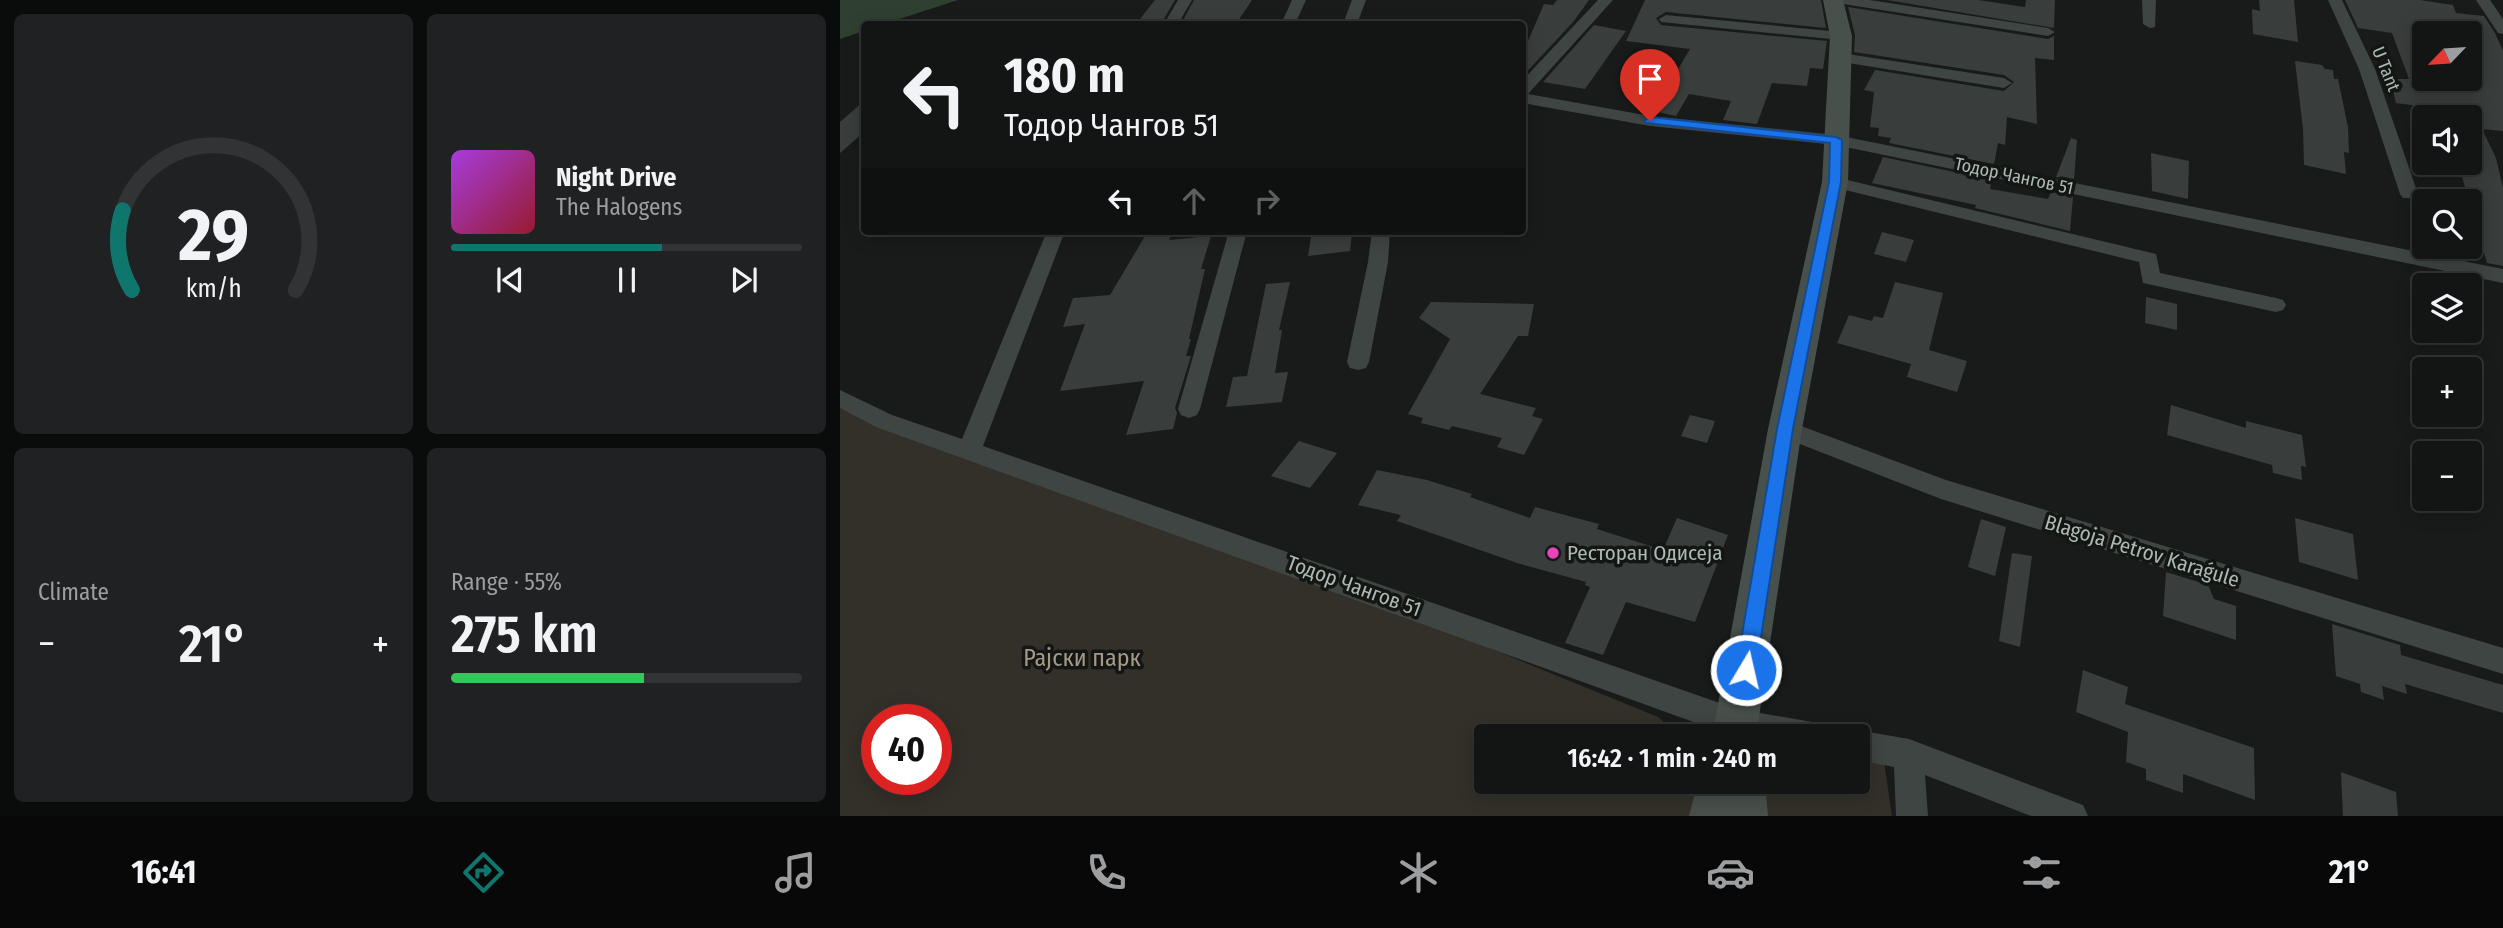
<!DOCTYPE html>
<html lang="en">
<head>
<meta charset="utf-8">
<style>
  body { margin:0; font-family:"Fira Sans Condensed",sans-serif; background:#202122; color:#f1f3f6; height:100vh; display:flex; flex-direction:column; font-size:26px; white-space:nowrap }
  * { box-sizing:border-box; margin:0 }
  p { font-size:23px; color:#9d9ea0 }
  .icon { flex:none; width:38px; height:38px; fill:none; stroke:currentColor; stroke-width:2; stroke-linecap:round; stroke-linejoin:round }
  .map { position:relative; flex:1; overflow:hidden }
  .drawer { display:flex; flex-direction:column; gap:14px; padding:14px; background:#0a0b0b; width:840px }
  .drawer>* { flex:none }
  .banner { position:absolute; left:21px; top:21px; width:665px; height:214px; border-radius:7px; box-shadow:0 4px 18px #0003,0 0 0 2px #323334; background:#131414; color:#f1f3f6; overflow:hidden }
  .needle { width:46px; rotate:245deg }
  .controls { position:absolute; left:1572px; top:21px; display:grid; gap:14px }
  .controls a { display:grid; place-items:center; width:70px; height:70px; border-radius:7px; background:#131414; box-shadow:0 4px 18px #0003,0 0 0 2px #323334; font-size:35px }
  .speed { position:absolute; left:21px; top:704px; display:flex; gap:14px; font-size:35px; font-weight:700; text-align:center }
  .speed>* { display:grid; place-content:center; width:91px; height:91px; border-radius:50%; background:#131414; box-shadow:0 4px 18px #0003,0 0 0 2px #323334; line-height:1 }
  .speed .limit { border:10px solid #d22; background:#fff; color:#111 }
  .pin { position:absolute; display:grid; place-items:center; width:60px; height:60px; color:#fff; margin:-72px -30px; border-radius:50% 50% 50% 0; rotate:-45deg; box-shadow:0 0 7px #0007 }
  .pin .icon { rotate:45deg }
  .me { position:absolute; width:77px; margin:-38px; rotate:9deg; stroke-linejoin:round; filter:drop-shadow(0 0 5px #0008) }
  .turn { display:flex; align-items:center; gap:24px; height:147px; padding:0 28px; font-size:32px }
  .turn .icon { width:91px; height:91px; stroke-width:2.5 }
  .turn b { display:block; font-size:49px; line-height:60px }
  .lanes { display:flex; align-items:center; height:66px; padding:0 28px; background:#0003; justify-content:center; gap:35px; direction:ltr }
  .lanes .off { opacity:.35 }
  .big { font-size:52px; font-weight:600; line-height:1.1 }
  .drawer .tile { flex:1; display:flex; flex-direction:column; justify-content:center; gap:10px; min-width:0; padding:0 24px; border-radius:10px; background:#202122 }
  .drawer .dial { align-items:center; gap:0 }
  .dial svg { height:182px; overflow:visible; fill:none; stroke:#323334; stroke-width:7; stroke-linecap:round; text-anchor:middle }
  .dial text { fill:#f1f3f6; stroke:none }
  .song { display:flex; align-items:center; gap:21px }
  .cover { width:84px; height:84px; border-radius:10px; background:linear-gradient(135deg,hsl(280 70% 55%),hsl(350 70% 35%)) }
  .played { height:7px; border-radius:4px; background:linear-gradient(90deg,#0f766e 60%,#323334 60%) }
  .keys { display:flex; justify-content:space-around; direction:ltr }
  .heat { display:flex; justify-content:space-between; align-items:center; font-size:38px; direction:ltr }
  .charge { height:10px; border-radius:5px; background:linear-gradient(90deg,#34c759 55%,#323334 0) }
  .drawer .tiles { flex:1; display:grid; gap:14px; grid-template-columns:repeat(2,1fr) }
  .trip { position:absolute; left:634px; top:724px; width:396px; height:70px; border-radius:7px; background:#131414; box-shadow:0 4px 18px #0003,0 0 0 2px #323334; font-weight:600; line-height:70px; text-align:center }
  .tab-bar { display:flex; height:112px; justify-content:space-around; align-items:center; background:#080808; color:#9d9ea0 }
  .tab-bar .icon { width:49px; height:49px }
  .tab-bar .selected { color:#0f766e }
  .tab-bar b { font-size:32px; color:#f1f3f6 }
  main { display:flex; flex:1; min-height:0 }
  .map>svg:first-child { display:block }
  .green { fill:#333029; fill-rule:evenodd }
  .water { fill:#2f3f30 }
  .building { fill:#393d3b; fill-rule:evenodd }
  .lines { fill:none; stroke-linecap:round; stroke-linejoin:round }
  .street { fill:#3f4542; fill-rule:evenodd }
  .secondary { fill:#48504b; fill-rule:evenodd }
  .route { fill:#1a73e8; stroke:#114b97; stroke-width:2 }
  .poi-dot { fill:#e943bb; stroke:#141615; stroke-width:2.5 }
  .labels { text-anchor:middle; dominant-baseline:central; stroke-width:7; stroke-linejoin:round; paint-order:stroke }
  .far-street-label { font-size:18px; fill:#acbab0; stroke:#141615 }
  .street-label { font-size:21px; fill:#acbab0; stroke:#141615 }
  .poi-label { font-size:21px; fill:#acbab0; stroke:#141615; text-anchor:start }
  .near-park-label { font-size:24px; fill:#a49984; stroke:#141615 }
</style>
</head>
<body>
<main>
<section class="drawer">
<div class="tiles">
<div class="tile dial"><svg viewBox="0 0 100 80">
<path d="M14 69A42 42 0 1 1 86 69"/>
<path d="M14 69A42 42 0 0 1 10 34" stroke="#0f766e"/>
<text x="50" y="56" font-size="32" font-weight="700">29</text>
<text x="50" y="72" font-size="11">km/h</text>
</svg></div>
<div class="tile">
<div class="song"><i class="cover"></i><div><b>Night Drive</b><p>The Halogens</p></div></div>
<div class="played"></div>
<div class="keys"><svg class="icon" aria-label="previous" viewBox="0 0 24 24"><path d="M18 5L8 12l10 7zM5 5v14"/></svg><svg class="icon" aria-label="pause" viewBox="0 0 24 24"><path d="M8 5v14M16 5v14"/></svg><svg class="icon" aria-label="next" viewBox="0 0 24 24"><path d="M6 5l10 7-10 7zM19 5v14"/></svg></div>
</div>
<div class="tile"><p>Climate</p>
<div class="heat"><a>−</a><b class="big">21°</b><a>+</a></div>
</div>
<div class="tile"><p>Range · 55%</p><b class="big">275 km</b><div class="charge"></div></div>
</div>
</section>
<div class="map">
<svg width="1663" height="816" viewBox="0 0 1663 816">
  <rect width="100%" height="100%" fill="#191b1a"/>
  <g class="green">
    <path d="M 0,408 L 382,539 L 818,717 L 840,737 L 646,737 L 646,782 L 864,782 L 859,816 L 0,816 ZM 37,719 L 96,719 L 96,779 L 37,779 Z"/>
    <path d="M 1017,749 L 1044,762 L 1052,816 L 918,816 L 919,782 L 1017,782 Z"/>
  </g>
  <path class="water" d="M 0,0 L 118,0 L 44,24 L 24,24 L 24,31 L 0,39 Z"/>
  <g class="building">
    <path d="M 315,0 L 335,0 L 321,24 L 296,24 Z"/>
    <path d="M 354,0 L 412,0 L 396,24 L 341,24 Z"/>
    <path d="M 717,0 L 749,0 L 734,21 L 682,77 L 682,55 L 704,4 L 713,5 Z"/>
    <path d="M 805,0 L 981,0 L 986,28 L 826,12 L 816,18 L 821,25 L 987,41 L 983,69 L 970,68 L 967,86 L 932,83 L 917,124 L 883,120 L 891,101 L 849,94 L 836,116 L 813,111 L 850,49 L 786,41 Z"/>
    <path d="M 1047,0 L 1138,0 L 1185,7 L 1186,0 L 1215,0 L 1214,28 Z"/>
    <path d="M 1419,0 L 1454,0 L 1458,42 L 1413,34 L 1412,9 L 1420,11 Z"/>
    <path d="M 1505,0 L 1580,0 L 1613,5 L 1616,13 L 1644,16 L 1655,33 L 1663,51 L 1663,131 L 1642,129 L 1656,158 L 1663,188 L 1663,266 L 1647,263 L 1618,163 L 1629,163 L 1629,117 L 1604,117 L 1602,110 L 1584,107 L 1584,112 L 1581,113 L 1579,106 L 1556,103 L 1550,79 L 1569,79 L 1552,33 L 1518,28 ZM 1584,33 L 1629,33 L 1629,54 L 1641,79 L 1584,79 Z"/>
    <path d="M 1008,7 L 1208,39 L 1214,36 L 1214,60 L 1195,58 L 1197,124 L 1167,117 L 1165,145 L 1158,143 L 1154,164 L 1049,143 L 1051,138 L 1038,136 L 1039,128 L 1030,127 L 1034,92 L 1024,90 L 1035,70 L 1164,91 L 1174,82 L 1164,75 L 1014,52 L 1015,35 Z"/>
    <path d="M 754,25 L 786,31 L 745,89 L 703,82 Z"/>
    <path d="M 1455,61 L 1482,65 L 1485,69 L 1493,70 L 1494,79 L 1498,79 L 1508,127 L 1509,153 L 1504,152 L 1506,174 L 1464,165 L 1463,129 Z"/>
    <path d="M 24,101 L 24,132 L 0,153 L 0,122 Z"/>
    <path d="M 1231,138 L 1237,140 L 1234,180 L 1216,177 Z"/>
    <path d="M 1311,153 L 1349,161 L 1348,199 L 1312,191 Z"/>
    <path d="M 1043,157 L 1152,180 L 1150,189 L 1208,199 L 1211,192 L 1233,197 L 1230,231 L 1135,208 L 1136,205 L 1032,183 Z"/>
    <path d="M 308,231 L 332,231 L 329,240 L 371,236 L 361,269 L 365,269 L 349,339 L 351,339 L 346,356 L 351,356 L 335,408 L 337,413 L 333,429 L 286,435 L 304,381 L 220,391 L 245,324 L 223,327 L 233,298 L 270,295 Z"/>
    <path d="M 472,231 L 512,231 L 510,251 L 468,256 Z"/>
    <path d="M 1042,232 L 1074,240 L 1066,262 L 1034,254 Z"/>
    <path d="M 450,282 L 439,330 L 442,330 L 435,373 L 448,372 L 442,402 L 386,407 L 393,377 L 407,376 L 426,284 Z"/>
    <path d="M 1055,282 L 1103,293 L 1089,350 L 1127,361 L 1117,392 L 1067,377 L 1071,364 L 997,343 L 1009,315 L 1032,321 L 1034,316 L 1043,318 Z"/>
    <path d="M 1306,297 L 1337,304 L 1337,330 L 1305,323 Z"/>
    <path d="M 591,302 L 694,304 L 688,336 L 678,336 L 640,394 L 696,408 L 692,416 L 703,419 L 684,455 L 657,447 L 662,438 L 612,426 L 609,430 L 581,423 L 583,418 L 568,414 L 610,339 L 579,318 Z"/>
    <path d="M 1331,405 L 1406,428 L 1406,421 L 1462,435 L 1466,467 L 1461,466 L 1462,480 L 1433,473 L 1432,465 L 1327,435 Z"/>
    <path d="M 850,415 L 875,421 L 867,443 L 841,436 Z"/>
    <path d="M 459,441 L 497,453 L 470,488 L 431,476 Z"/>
    <path d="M 537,470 L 587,480 L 632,494 L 630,497 L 690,518 L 695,507 L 759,524 L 757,529 L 823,550 L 837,518 L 888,535 L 855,622 L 786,602 L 763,655 L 725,643 L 750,587 L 745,585 L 746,582 L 677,563 L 557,521 L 561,515 L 518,505 Z"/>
    <path d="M 1455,518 L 1513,534 L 1518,580 L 1459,562 Z"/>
    <path d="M 1141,519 L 1166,527 L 1155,576 L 1128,567 Z"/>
    <path d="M 1172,553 L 1192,556 L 1180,647 L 1159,641 Z"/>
    <path d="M 1326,572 L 1368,585 L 1374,599 L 1396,606 L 1396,640 L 1323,616 Z"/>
    <path d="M 1492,624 L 1560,645 L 1561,655 L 1663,685 L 1663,713 L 1565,684 L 1567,694 L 1542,686 L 1544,700 L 1521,692 L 1520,684 L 1496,676 Z"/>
    <path d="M 1243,670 L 1288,687 L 1285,704 L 1414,748 L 1415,800 L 1343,774 L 1343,793 L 1306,780 L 1306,769 L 1286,762 L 1288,732 L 1236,712 Z"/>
    <path d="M 1501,772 L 1556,792 L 1558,816 L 1503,816 Z"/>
  </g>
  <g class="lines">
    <g class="street">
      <path d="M 338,0 L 352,0 L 338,24 L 324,24 Z"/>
      <path d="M 452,0 L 466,0 L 455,24 L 441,24 Z"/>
      <path d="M 512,0 L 526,0 L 517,24 L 503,24 Z"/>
      <path d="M 758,0 L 773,0 L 688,94 L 810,116 L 996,135 L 1663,269 L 1663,283 L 996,145 L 810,126 L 682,103 L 682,81 Z"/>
      <path d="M 996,0 L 1030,0 L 1208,28 L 1215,32 L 1208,36 L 1003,4 Z"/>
      <path d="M 1302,0 L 1316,0 L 1315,27 L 1310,28 L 1303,24 Z"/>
      <path d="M 1488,0 L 1502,0 L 1535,69 L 1578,194 L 1575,198 L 1563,198 L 1560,194 L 1519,69 Z"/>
      <path d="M 1636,0 L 1650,0 L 1663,19 L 1663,34 L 1658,33 Z"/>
      <path d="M 826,15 L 1001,32 L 1008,36 L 1001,40 L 821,22 L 819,19 Z"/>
      <path d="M 1001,53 L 1164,78 L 1172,83 L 1164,88 L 996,61 L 993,58 L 996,55 Z"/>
      <path d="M 995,177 L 1316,254 L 1320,273 L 1436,298 L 1443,300 L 1446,305 L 1443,310 L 1436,312 L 1303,283 L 1299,262 L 989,186 L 986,182 Z"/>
      <path d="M 207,231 L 225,231 L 143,446 L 897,709 L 972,722 L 983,727 L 987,737 L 895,737 L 36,427 L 0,408 L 0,390 L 52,415 L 122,439 Z"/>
      <path d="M 389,231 L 407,231 L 360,409 L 357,415 L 349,418 L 341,415 L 338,409 Z"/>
      <path d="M 532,231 L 550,231 L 548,262 L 529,362 L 526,368 L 518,370 L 510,368 L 507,362 L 528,262 Z"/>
      <path d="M 945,420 L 1106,480 L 1663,648 L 1663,674 L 1101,499 L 937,435 L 933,429 L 937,423 Z"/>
      <path d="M 1017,730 L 1069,739 L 1243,805 L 1248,816 L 1191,816 L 1085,775 L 1088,816 L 1056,816 L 1054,767 L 1017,760 L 1017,737 L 1005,737 Z"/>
    </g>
    <g class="secondary">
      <path d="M 983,0 L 1003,0 L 1012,36 L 1008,182 L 962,429 L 916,737 L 872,737 L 928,429 L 982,182 L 990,36 Z"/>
      <path d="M 858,782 L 925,782 L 928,816 L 849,816 Z"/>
    </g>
  </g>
  <path class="route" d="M 810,117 L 996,137 L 1002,140 L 1001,182 L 953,429 L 916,670 L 913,677 L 906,679 L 899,677 L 896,670 L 937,429 L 989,182 L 990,143 L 806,123 L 804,121 Z"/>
  <circle class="poi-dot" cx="713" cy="553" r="7"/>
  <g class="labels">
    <g class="far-street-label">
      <text transform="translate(1546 69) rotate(68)">U Tant</text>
      <text transform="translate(1174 176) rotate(12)">Тодор Чангов 51</text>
    </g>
    <g class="street-label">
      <text transform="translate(1302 551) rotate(17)">Blagoja Petrov Karaǵule</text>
      <text transform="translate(514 586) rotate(20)">Тодор Чангов 51</text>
    </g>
    <g class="poi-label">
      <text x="727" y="553">Ресторан Одисеја</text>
    </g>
    <g class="near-park-label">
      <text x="242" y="658">Рајски парк</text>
    </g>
  </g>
</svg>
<div class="controls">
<a><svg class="needle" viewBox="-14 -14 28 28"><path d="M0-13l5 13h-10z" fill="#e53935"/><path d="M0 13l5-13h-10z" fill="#9d9ea0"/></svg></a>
<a><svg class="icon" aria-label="sound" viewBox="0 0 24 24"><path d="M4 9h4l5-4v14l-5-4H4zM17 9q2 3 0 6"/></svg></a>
<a><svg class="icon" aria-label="search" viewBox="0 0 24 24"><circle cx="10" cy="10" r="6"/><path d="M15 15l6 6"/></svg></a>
<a><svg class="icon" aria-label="layers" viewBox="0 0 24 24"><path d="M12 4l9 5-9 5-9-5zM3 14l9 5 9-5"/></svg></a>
<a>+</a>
<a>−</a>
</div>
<div class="speed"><div class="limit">40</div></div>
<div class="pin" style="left:810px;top:121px;background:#d93025"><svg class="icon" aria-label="arrive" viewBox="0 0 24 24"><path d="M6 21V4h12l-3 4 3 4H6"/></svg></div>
<svg class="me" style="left:906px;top:670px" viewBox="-20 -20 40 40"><circle r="17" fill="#1a73e8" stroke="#fff" stroke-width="3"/><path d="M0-11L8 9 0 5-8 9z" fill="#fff"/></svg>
<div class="trip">16:42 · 1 min · 240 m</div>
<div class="banner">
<div class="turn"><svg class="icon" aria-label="left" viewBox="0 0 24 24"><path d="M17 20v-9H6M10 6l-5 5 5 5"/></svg><div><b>180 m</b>Тодор Чангов 51</div></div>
<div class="lanes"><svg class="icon" aria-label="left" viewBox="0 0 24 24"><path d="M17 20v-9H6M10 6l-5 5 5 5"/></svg><svg class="icon off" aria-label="ahead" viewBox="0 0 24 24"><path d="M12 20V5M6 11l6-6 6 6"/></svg><svg class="icon off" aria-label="right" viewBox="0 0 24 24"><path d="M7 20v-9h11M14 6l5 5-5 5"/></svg></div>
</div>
</div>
</main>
<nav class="tab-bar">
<b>16:41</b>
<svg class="icon selected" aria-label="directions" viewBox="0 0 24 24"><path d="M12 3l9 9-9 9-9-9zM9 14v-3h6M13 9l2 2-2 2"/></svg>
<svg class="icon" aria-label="music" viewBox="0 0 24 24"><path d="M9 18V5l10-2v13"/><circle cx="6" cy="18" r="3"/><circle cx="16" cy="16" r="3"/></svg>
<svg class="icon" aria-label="phone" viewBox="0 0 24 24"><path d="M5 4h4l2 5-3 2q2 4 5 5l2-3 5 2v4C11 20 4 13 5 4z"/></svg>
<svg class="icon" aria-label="climate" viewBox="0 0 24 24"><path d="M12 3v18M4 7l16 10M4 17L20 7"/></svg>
<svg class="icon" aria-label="car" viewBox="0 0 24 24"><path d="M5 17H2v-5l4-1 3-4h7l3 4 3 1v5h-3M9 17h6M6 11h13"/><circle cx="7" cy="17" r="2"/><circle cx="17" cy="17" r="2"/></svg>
<svg class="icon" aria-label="filters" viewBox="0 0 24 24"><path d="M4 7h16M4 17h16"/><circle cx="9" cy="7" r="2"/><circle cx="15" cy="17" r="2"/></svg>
<b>21°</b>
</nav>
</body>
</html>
